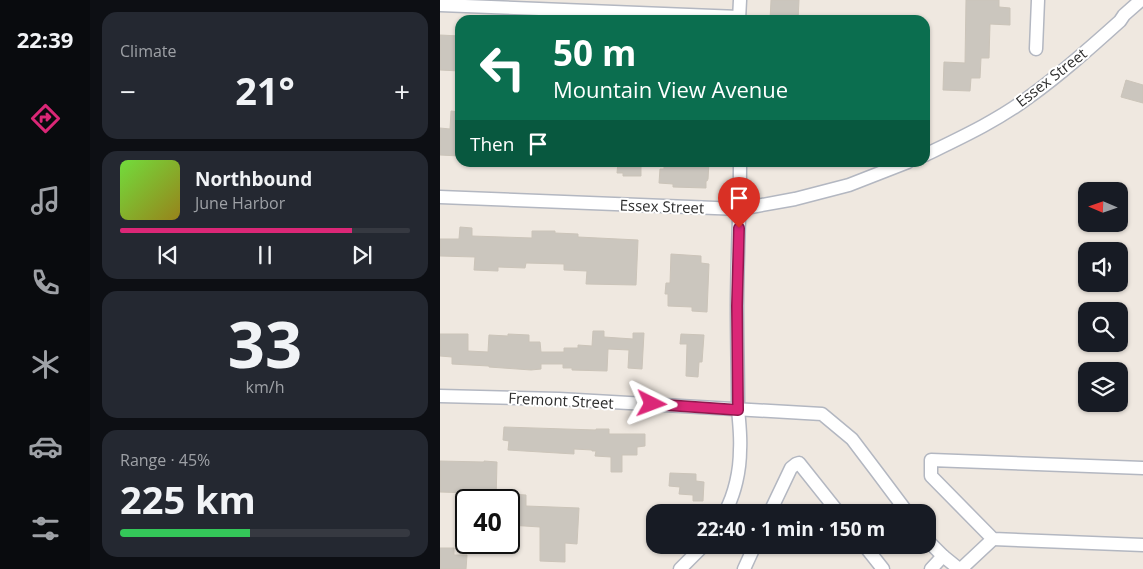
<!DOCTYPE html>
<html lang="en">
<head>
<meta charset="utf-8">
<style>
  body { margin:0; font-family:"Open Sans",sans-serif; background:#242831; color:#f1f3f6; height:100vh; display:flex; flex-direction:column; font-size:19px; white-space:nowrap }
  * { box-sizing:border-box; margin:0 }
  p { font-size:16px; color:#9ea1a6 }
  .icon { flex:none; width:28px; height:28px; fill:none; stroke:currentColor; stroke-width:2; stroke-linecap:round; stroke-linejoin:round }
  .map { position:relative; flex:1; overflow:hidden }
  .side { display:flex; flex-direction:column; gap:12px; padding:12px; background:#0d0f14; width:350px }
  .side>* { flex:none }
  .hud { position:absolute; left:15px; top:15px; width:475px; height:152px; border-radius:15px; box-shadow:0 1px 4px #0004; background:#0b6e4f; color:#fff; overflow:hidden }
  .needle { width:32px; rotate:272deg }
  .fabs { position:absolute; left:638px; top:182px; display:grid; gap:10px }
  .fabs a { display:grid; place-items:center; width:50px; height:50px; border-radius:10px; background:#171b24; box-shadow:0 1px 4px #0004; font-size:25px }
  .speed { position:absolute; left:15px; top:489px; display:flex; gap:10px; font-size:25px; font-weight:700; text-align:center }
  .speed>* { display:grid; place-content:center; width:65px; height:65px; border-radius:50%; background:#171b24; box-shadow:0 1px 4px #0004; line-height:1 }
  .speed .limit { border:2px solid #111; border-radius:8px; background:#fff; color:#111 }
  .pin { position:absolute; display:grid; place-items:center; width:42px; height:42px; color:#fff; margin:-51px -21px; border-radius:50% 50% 50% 0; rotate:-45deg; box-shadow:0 0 5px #0007 }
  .pin .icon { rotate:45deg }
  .me { position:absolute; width:55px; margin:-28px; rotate:93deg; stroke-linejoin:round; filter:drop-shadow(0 0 4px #0008) }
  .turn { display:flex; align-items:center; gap:18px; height:105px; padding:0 15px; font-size:22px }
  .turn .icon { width:65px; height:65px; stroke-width:2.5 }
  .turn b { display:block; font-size:35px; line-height:42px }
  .then { display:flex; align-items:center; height:48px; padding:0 15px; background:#0003; gap:10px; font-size:19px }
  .big { font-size:38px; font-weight:700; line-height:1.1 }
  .side .widget { flex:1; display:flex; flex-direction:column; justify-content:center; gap:8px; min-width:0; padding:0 18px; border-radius:15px; background:#242831 }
  .side .dial { align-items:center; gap:0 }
  .dial b { font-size:65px; line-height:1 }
  .song { display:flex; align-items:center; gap:15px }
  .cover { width:60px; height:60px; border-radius:8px; background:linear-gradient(135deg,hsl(100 70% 55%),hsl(50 70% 35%)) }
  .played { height:5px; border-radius:2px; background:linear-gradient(90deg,#db2777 80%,#363941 80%) }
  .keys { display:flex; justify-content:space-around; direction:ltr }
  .heat { display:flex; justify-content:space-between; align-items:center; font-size:28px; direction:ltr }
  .charge { height:8px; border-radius:4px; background:linear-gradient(90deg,#34c759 45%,#363941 0) }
  .trip { position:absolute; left:206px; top:504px; width:290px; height:50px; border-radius:15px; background:#171b24; box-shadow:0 1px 4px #0004; font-weight:700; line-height:50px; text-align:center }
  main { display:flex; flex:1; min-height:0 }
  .menu { display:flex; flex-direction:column; width:90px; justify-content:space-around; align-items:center; background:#090b0e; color:#9ea1a6 }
  .menu .icon { width:35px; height:35px }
  .menu .selected { color:#db2777 }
  .menu b { font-size:22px; color:#f1f3f6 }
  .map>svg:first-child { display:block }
  .building { fill:#cbc6be; stroke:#cbc4b9 }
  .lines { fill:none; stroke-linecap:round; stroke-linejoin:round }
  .minor-casing { stroke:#b3b7c1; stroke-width:15 }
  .minor { stroke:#fff; stroke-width:12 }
  .route-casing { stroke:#8e194d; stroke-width:12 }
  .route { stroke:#db2777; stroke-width:9 }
  .labels { text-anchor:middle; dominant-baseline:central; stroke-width:4; stroke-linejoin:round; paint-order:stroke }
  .street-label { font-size:15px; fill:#2d2d2d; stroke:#fff }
</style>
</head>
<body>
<main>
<nav class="menu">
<b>22:39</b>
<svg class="icon selected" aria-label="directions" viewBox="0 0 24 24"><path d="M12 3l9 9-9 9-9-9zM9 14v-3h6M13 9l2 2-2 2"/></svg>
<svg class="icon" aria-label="music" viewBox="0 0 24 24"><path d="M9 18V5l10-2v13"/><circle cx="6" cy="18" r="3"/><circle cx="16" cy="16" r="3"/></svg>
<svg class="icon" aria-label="phone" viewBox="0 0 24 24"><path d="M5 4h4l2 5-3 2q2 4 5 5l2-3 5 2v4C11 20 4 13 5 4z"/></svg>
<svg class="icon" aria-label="climate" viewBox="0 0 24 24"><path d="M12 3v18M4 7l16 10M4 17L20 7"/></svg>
<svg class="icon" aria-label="car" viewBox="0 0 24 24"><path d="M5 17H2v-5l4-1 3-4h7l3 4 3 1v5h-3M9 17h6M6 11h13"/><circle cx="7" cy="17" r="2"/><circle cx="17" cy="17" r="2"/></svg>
<svg class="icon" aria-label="filters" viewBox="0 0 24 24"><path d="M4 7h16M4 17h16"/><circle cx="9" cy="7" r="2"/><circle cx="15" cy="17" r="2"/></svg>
</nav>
<section class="side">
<div class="widget"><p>Climate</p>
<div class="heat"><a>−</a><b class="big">21°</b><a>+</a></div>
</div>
<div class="widget">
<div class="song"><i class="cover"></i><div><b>Northbound</b><p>June Harbor</p></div></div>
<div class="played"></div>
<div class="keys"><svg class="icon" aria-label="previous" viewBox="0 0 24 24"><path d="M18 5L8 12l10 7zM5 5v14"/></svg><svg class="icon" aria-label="pause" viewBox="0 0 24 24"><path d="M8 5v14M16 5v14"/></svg><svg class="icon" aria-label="next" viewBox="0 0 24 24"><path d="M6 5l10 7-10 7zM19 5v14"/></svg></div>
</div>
<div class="widget dial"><b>33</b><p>km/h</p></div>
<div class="widget"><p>Range · 45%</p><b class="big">225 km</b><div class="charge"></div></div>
</section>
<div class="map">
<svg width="703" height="569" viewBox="0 0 703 569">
  <rect width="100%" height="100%" fill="#efe8e0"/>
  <g class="building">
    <path d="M 331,0 L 359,0 L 358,20 L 330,20 Z"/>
    <path d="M 526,0 L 559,0 L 559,7 L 570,8 L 570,25 L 550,24 L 549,58 L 541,58 L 540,78 L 531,78 L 530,91 L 503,90 L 504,62 L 525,63 Z"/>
    <path d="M 0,35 L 20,36 L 20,71 L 0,70 Z"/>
    <path d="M 686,80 L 703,85 L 703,103 L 681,97 Z"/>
    <path d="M 11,111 L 20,112 L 20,156 L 0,155 L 0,128 L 10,129 Z"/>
    <path d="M 178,162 L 201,162 L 201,176 L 183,176 L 183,173 L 177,173 Z"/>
    <path d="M 224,162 L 269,162 L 268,179 L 267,181 L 266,181 L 266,188 L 233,187 L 233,184 L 219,183 L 220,169 L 224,169 Z"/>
    <path d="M 20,227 L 32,228 L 32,236 L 92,238 L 92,231 L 115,231 L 115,233 L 138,234 L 138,237 L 198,240 L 196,285 L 146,284 L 147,271 L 124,270 L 124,264 L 86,263 L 85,268 L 58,267 L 58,271 L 34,270 L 35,257 L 0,256 L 0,239 L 19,239 Z"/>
    <path d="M 231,254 L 261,256 L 261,263 L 269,264 L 267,312 L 252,311 L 252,307 L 228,306 L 228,294 L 225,294 L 226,283 L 230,283 Z"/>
    <path d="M 153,331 L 164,331 L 164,337 L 193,339 L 193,333 L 204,333 L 202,369 L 188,368 L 189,350 L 168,349 L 167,371 L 132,370 L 132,368 L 123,368 L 123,364 L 101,364 L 101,369 L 91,370 L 49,367 L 49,366 L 12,364 L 12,357 L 0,356 L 0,334 L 28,334 L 28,351 L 48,352 L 49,335 L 68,336 L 68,334 L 89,335 L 89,342 L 100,342 L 101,352 L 124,352 L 124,348 L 138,348 L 138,345 L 152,346 Z"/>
    <path d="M 241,334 L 264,335 L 262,362 L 259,362 L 258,377 L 246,376 L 247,344 L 240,344 Z"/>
    <path d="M 64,427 L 156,430 L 156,429 L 169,429 L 169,434 L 205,434 L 205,446 L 197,447 L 197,455 L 182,455 L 182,472 L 171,472 L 171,457 L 155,456 L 156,451 L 152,451 L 152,450 L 134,449 L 134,454 L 68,450 L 69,441 L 63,440 Z"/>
    <path d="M 0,461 L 44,462 L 44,461 L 57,462 L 56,500 L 31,500 L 31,493 L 0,492 Z"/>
    <path d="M 230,473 L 256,474 L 256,481 L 264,482 L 263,501 L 253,501 L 253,495 L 239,494 L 240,487 L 229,486 Z"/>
    <path d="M 69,494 L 86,495 L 86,506 L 139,508 L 137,544 L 125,543 L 125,562 L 100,561 L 100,527 L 69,525 Z"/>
    <path d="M 0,548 L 14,548 L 14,555 L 27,555 L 26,569 L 0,569 Z"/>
  </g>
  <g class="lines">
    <g class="minor-casing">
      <g id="minor">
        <path d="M 0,5 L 299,17"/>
        <path d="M 299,20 L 300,0"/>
        <path d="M 596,49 L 598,0"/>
        <path d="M 485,155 C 520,138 557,121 589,97 C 621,74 650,48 680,21 L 684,15 L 701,0"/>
        <path d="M 0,197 L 300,209 L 355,199 L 409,185 L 468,162"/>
        <path d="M 0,396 L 119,399 L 382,414 L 412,439 L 437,472 L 467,512"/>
        <path d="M 703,468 L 491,460 L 491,476 L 553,539 L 703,545"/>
        <path d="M 285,512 C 295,494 300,470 300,450 C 301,436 299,422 298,408 C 298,374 297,341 297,308 C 297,260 300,211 300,162"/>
        <path d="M 330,512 L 351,468 L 356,464 L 359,463 L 398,512"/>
        <path d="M 488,541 L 503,556 L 519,569"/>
        <path d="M 424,545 L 443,569"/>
        <path d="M 240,569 L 264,545"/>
        <path d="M 304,569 L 315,545"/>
        <path d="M 491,569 L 503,556"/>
        <path d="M 521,569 L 553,539"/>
      </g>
    </g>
    <use href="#minor" class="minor"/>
  </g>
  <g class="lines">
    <g class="route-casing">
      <path id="route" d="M 212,404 L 298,410 L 297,306 L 299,228"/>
    </g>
    <use href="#route" class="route"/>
  </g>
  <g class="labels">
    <g class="street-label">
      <text transform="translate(611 77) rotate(-38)">Essex Street</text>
      <text transform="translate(222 206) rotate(2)">Essex Street</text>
      <text transform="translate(121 400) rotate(3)">Fremont Street</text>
    </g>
  </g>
</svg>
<div class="fabs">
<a><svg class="needle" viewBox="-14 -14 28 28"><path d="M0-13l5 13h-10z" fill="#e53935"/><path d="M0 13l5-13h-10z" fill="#9ea1a6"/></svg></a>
<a><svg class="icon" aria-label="sound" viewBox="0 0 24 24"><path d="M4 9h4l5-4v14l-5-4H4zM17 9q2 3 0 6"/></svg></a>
<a><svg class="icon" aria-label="search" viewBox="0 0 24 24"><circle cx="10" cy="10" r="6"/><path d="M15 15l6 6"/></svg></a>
<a><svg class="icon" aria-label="layers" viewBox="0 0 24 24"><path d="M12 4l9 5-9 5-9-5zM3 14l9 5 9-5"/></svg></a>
</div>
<div class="speed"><div class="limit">40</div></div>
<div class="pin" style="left:299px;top:228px;background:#d93025"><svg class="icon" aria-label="arrive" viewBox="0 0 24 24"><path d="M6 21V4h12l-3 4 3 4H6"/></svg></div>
<svg class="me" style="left:212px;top:404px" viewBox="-20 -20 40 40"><path d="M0-17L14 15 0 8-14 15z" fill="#db2777" stroke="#fff" stroke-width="4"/></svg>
<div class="trip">22:40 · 1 min · 150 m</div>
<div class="hud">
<div class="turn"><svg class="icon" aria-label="left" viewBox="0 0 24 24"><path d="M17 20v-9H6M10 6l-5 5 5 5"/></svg><div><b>50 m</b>Mountain View Avenue</div></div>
<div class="then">Then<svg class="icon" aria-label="arrive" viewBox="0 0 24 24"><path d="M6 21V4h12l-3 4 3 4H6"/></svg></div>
</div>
</div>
</main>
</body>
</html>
